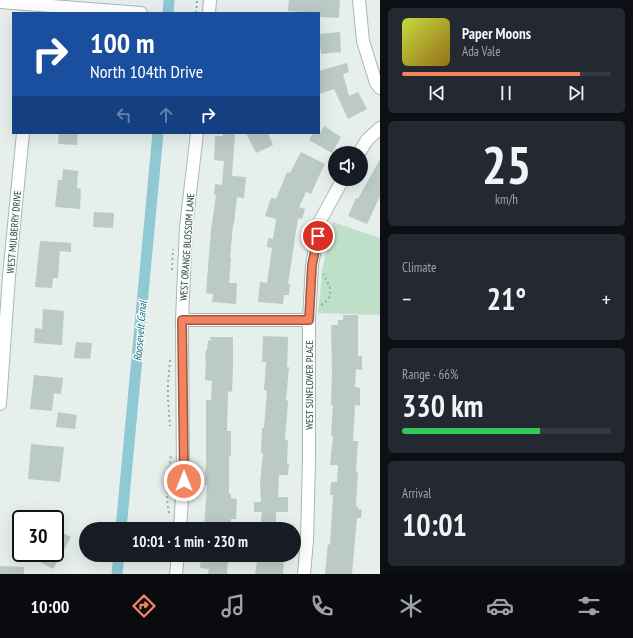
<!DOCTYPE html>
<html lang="en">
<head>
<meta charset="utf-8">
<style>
  body { margin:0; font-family:"PT Sans Narrow",sans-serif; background:#242831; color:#f1f3f6; height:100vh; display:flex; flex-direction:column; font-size:15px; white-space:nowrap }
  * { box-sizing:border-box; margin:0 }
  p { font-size:13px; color:#9ea1a6 }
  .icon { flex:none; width:22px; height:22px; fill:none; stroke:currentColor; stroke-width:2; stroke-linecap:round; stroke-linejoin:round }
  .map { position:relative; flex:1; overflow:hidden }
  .drawer { display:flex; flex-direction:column; gap:8px; padding:8px; background:#0d0f14; width:253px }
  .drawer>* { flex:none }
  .banner { position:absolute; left:12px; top:12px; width:308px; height:122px; border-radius:0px; box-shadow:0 4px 16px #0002; background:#1a4fa0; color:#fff; overflow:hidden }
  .tools { position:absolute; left:328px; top:146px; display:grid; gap:8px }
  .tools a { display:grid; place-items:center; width:40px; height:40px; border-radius:50%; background:#171b24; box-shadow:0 4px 16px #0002; font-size:20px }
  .speed { position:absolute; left:12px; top:510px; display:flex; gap:8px; font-size:20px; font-weight:700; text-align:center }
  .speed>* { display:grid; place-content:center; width:52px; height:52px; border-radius:50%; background:#171b24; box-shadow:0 4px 16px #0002; line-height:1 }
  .speed .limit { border:2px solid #111; border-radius:6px; background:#fff; color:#111 }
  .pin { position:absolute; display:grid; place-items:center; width:34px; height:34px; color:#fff; margin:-17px; border:2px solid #fff; border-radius:50%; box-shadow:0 1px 4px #0007 }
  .me { position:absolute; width:44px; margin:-22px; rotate:0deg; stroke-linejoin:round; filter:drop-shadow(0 0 3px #0008) }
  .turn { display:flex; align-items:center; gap:14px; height:84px; padding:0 12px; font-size:18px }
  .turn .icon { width:52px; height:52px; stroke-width:2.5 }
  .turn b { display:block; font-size:28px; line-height:34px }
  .lanes { display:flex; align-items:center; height:38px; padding:0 12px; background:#0003; justify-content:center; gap:20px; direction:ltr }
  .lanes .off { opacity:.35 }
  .big { font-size:30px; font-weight:700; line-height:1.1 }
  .drawer .widget { flex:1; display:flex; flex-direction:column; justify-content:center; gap:6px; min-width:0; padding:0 14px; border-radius:6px; background:#242831 }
  .drawer .dial { align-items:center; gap:0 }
  .dial b { font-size:52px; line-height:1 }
  .song { display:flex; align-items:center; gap:12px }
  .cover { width:48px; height:48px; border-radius:6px; background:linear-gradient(135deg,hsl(70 70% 55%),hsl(40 70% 35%)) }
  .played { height:4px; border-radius:2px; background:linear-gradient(90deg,#f4845f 85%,#363941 85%) }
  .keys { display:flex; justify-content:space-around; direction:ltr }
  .heat { display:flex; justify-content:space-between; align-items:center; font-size:22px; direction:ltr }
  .charge { height:6px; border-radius:3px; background:linear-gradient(90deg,#34c759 66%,#363941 0) }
  .trip { position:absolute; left:79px; top:522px; width:222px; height:40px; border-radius:20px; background:#171b24; box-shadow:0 4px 16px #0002; font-weight:700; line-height:40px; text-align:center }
  .tab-bar { display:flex; height:64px; justify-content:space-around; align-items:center; background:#090b0e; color:#9ea1a6 }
  .tab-bar .icon { width:28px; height:28px }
  .tab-bar .selected { color:#f4845f }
  .tab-bar b { font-size:18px; color:#f1f3f6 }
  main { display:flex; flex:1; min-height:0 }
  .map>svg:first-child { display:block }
  .green { fill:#bfe0c8 }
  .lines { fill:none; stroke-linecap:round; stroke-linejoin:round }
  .canal { stroke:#8ec9d4; stroke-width:11 }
  .building { fill:#bbcac4 }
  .minor-casing { stroke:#a8b8b2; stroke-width:14 }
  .path { stroke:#86b3a5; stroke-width:2; stroke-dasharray:2 3; stroke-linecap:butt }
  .minor { stroke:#fff; stroke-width:12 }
  .route-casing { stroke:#9f563e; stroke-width:10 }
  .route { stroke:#f4845f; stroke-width:7 }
  .labels { text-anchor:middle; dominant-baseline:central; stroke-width:3; stroke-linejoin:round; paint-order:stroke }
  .street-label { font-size:10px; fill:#24423a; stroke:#f7fbf9 }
  .water-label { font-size:11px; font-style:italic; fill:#1c6f80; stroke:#f7fbf9 }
</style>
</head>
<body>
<main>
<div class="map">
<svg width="380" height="574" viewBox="0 0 380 574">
  <rect width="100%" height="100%" fill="#e6efeb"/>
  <path class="green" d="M 333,222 L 380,238 L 380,315 L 318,313 L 320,295 L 322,271 Z"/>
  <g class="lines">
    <g class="canal">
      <path d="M 168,13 L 169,0"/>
      <path d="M 121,529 L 158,133"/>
      <path d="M 117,574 L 119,555"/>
    </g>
  </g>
  <g class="building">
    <path d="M 289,0 L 340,0 L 339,18 L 319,17 L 319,13 L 288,11 Z"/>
    <path d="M 340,32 L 341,52 L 321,54 L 319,34 Z"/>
    <path d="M 347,63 L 349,72 L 343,74 L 349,96 L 358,92 L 367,109 L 348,119 L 334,89 L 319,94 L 319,71 Z"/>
    <path d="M 324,126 L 341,137 L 332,153 L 309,140 L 313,133 L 320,133 Z"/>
    <path d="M 59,133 L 78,133 L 77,145 L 58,144 Z"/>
    <path d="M 223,133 L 235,133 L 232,176 L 246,177 L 244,198 L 237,197 L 234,224 L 233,224 L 230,258 L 231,258 L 229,283 L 237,283 L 236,304 L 212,302 L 213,294 L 206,293 L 211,230 L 216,195 L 214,195 L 215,184 L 222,185 L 224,161 L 214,160 L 215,136 L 223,136 Z"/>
    <path d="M 246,133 L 268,133 L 273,145 L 256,153 Z"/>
    <path d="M 301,152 L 325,164 L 319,176 L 311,194 L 306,192 L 299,207 L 305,209 L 302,219 L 298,218 L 288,284 L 290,284 L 289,295 L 284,295 L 283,304 L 258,302 L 260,282 L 267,283 L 272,248 L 267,247 L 268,238 L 273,239 L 276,219 L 265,216 L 271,198 L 276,199 L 287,172 L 290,173 Z"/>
    <path d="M 380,159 L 380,196 L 367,224 L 348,216 L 356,198 L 358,199 Z"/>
    <path d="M 63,169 L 78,171 L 77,188 L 81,189 L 80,209 L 55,207 L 58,180 L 62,180 Z"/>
    <path d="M 94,212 L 114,213 L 113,228 L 93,227 Z"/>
    <path d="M 40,241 L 71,243 L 71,252 L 60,251 L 58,278 L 53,278 L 52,288 L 35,287 Z"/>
    <path d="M 43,309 L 64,311 L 62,345 L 34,343 L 35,328 L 42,329 Z"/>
    <path d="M 343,315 L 358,315 L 358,356 L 362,356 L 362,370 L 356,369 L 355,387 L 360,388 L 360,406 L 355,405 L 353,441 L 358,441 L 356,472 L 358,472 L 356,506 L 358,506 L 358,509 L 362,510 L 361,518 L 357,518 L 352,574 L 325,574 L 328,544 L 330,545 L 333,495 L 330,495 L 331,482 L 337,482 L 338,465 L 330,465 L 333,436 L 331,435 L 333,405 L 331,405 L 332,373 L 331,325 L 338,325 L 338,320 L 343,320 Z"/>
    <path d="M 263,336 L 288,337 L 287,367 L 289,367 L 286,400 L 288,401 L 285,440 L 288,440 L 287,464 L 289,464 L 288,475 L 279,475 L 278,497 L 288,497 L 288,512 L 276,512 L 276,529 L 260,529 L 262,512 L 254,512 L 254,502 L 261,502 L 260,483 L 263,453 L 261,453 L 262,428 L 264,428 L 267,391 L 264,390 L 266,362 L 262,362 Z"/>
    <path d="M 210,337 L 233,337 L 233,369 L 232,392 L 228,391 L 227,431 L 231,431 L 231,456 L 229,456 L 229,494 L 231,494 L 231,498 L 237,499 L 236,519 L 231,519 L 230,529 L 204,529 L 207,485 L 205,485 L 206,460 L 206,400 L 211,400 L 212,381 L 205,380 L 206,362 L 205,362 L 206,350 L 207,350 L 208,340 L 211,341 Z"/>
    <path d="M 76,342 L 92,343 L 90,359 L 74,358 Z"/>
    <path d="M 34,375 L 63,378 L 61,394 L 54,393 L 52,411 L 30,409 Z"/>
    <path d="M 58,412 L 77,415 L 75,429 L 56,427 Z"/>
    <path d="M 31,444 L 64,447 L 60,482 L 28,479 Z"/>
    <path d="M 55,529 L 71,537 L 53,569 L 23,553 L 55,553 Z"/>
    <path d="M 258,555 L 284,555 L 283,574 L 255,574 Z"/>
    <path d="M 201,556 L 228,558 L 227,574 L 208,574 L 209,569 L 200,568 Z"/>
    <path d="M 0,566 L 24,567 L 24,574 L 0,574 Z"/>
  </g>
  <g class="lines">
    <g class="minor-casing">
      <g id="minor">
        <path d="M 359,0 L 363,41 L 376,83 L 380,88"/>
        <path d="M 0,2 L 141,13"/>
        <path d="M 209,13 L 210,0"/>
        <path d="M 359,153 L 367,140 L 380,128"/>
        <path d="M 182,320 L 309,320"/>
        <path d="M 0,404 L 9,276 L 23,133"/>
        <path d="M 180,529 L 183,481 L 182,320 L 186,227 L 197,133"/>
        <path d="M 176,574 L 178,555"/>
        <path d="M 304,574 L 307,540 L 309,460 L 309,320 L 312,265 L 320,221 L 343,179"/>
      </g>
    </g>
    <g class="path">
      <path d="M 196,13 L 197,0"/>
      <path d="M 172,270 L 173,249"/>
      <path d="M 321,305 C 336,296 330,286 323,274"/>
      <path d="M 170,360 L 168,384 L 168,399 L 170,426"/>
      <path d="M 169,513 L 167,500 L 171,454"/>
    </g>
    <use href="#minor" class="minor"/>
  </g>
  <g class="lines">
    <g class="route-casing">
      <path id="route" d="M 184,481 L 182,320 L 309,320 L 312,265 L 318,236"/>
    </g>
    <use href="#route" class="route"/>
  </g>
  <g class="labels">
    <g class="street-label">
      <text transform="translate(14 232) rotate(-85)">WEST MULBERRY DRIVE</text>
      <text transform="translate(187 247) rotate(-86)">WEST ORANGE BLOSSOM LANE</text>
      <text transform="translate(309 385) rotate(-90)">WEST SUNFLOWER PLACE</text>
    </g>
    <g class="water-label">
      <text transform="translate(140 331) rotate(-85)">Roosevelt Canal</text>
    </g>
  </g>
</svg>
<div class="tools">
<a><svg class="icon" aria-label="sound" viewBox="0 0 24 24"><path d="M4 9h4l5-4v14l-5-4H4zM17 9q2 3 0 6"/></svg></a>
</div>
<div class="speed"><div class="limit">30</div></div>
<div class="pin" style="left:318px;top:236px;background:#d93025"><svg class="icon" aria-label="arrive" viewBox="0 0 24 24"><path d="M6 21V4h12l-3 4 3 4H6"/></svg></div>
<svg class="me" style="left:184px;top:481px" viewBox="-20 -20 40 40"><circle r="17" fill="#f4845f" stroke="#fff" stroke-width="3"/><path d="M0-11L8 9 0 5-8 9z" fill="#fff"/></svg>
<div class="trip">10:01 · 1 min · 230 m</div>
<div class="banner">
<div class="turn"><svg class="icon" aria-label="right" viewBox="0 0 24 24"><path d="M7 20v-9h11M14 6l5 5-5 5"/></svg><div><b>100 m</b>North 104th Drive</div></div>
<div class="lanes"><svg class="icon off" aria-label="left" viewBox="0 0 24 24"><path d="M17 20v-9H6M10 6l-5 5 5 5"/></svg><svg class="icon off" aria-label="ahead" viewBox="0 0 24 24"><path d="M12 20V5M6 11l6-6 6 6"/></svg><svg class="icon" aria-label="right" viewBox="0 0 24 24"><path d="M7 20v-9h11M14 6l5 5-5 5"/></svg></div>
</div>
</div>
<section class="drawer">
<div class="widget">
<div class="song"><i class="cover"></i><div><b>Paper Moons</b><p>Ada Vale</p></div></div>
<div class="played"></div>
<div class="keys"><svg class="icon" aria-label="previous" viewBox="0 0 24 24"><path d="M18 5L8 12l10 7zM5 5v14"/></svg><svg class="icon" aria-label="pause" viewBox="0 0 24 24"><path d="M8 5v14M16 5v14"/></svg><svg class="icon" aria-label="next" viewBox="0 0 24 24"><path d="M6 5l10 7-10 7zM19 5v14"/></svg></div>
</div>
<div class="widget dial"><b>25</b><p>km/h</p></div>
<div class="widget"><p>Climate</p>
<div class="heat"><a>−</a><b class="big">21°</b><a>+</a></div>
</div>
<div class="widget"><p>Range · 66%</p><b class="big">330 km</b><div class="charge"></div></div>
<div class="widget"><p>Arrival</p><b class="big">10:01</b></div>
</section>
</main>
<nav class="tab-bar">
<b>10:00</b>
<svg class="icon selected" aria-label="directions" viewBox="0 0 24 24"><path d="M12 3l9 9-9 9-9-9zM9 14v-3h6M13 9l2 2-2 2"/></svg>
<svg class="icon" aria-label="music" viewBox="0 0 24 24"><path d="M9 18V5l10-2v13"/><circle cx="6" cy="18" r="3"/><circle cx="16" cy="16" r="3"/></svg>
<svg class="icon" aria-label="phone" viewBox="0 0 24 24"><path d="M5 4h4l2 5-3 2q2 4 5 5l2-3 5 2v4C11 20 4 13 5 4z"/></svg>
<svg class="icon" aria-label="climate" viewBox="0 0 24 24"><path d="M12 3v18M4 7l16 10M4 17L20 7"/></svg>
<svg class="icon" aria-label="car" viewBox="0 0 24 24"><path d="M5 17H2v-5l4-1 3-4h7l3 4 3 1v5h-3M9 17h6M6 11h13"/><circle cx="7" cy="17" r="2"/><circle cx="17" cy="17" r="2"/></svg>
<svg class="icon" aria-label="filters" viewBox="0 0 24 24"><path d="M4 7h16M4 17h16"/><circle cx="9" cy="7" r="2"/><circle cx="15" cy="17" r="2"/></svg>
</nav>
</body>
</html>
